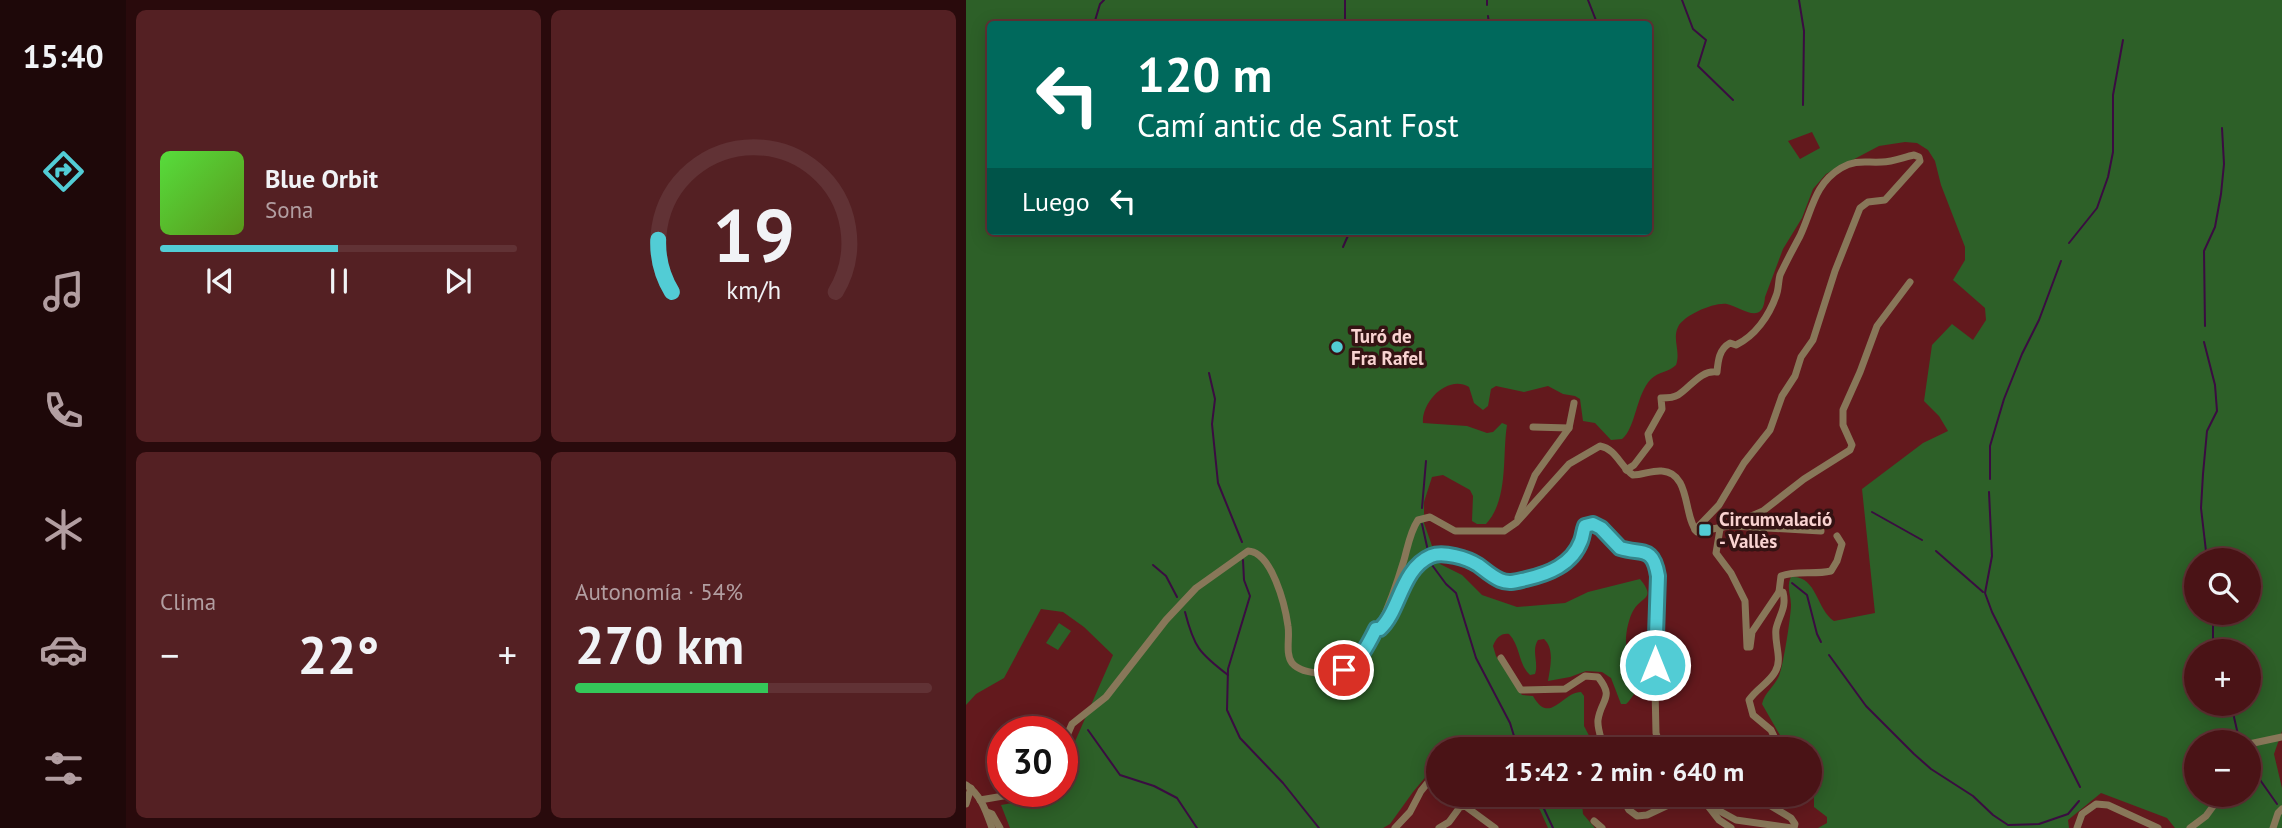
<!DOCTYPE html>
<html lang="es">
<head>
<meta charset="utf-8">
<style>
  body { margin:0; font-family:"PT Sans",sans-serif; background:#542023; color:#f1f3f6; height:100vh; display:flex; flex-direction:column; font-size:26px; white-space:nowrap }
  * { box-sizing:border-box; margin:0 }
  p { font-size:23px; color:#b29ea1 }
  .icon { flex:none; width:38px; height:38px; fill:none; stroke:currentColor; stroke-width:2; stroke-linecap:round; stroke-linejoin:round }
  .map { position:relative; flex:1; overflow:hidden }
  .drawer { display:flex; flex-direction:column; gap:10px; padding:10px; background:#290a0c; width:840px }
  .drawer>* { flex:none }
  .top-card { position:absolute; left:21px; top:21px; width:665px; height:214px; border-radius:7px; box-shadow:0 4px 18px #0003,0 0 0 2px #613235; background:#00695c; color:#fff; overflow:hidden }
  .tools { position:absolute; left:1218px; top:548px; display:grid; gap:14px }
  .tools a { display:grid; place-items:center; width:77px; height:77px; border-radius:50%; background:#4a1316; box-shadow:0 4px 18px #0003,0 0 0 2px #613235; font-size:35px }
  .speed { position:absolute; left:21px; top:716px; display:flex; gap:14px; font-size:35px; font-weight:700; text-align:center }
  .speed>* { display:grid; place-content:center; width:91px; height:91px; border-radius:50%; background:#4a1316; box-shadow:0 4px 18px #0003,0 0 0 2px #613235; line-height:1 }
  .speed .limit { border:10px solid #d22; background:#fff; color:#111 }
  .pin { position:absolute; display:grid; place-items:center; width:60px; height:60px; color:#fff; margin:-30px; border:4px solid #fff; border-radius:50%; box-shadow:0 2px 7px #0007 }
  .me { position:absolute; width:77px; margin:-38px; rotate:0deg; stroke-linejoin:round; filter:drop-shadow(0 0 5px #0008) }
  .turn { display:flex; align-items:center; gap:24px; height:147px; padding:0 35px; font-size:32px }
  .turn .icon { width:91px; height:91px; stroke-width:2.5 }
  .turn b { display:block; font-size:49px; line-height:60px }
  .then { display:flex; align-items:center; height:66px; padding:0 35px; background:#0003; gap:14px; font-size:26px }
  .big { font-size:52px; font-weight:600; line-height:1.1 }
  .drawer .card { flex:1; display:flex; flex-direction:column; justify-content:center; gap:10px; min-width:0; padding:0 24px; border-radius:10px; background:#542023 }
  .drawer .dial { align-items:center; gap:0 }
  .dial svg { height:182px; overflow:visible; fill:none; stroke:#613235; stroke-width:7; stroke-linecap:round; text-anchor:middle }
  .dial text { fill:#f1f3f6; stroke:none }
  .song { display:flex; align-items:center; gap:21px }
  .cover { width:84px; height:84px; border-radius:10px; background:linear-gradient(135deg,hsl(110 70% 55%),hsl(90 70% 35%)) }
  .played { height:7px; border-radius:4px; background:linear-gradient(90deg,#52ccd5 50%,#613235 50%) }
  .keys { display:flex; justify-content:space-around; direction:ltr }
  .heat { display:flex; justify-content:space-between; align-items:center; font-size:38px; direction:ltr }
  .charge { height:10px; border-radius:5px; background:linear-gradient(90deg,#34c759 54%,#613235 0) }
  .drawer .tiles { flex:1; display:grid; gap:10px; grid-template-columns:repeat(2,1fr) }
  .trip { position:absolute; left:460px; top:737px; width:396px; height:70px; border-radius:35px; background:#4a1316; box-shadow:0 4px 18px #0003,0 0 0 2px #613235; font-weight:600; line-height:70px; text-align:center }
  main { display:flex; flex:1; min-height:0 }
  .tabs { display:flex; flex-direction:column; width:126px; justify-content:space-around; align-items:center; background:#1e0809; color:#b29ea1 }
  .tabs .icon { width:49px; height:49px }
  .tabs .active { color:#52ccd5 }
  .tabs b { font-size:32px; color:#f1f3f6 }
  .map>svg:first-child { display:block }
  .green { fill:#2d6028; fill-rule:evenodd }
  .lines { fill:none; stroke-linecap:round; stroke-linejoin:round }
  .stream { stroke:#3a0c41; stroke-width:2 }
  .minor { stroke:#887759; stroke-width:7 }
  .route-casing { stroke:#35858a; stroke-width:18 }
  .route { stroke:#52ccd5; stroke-width:12 }
  .poi-dot { fill:#52ccd5; stroke:#341313; stroke-width:2.5 }
  .labels { text-anchor:middle; dominant-baseline:central; stroke-width:7; stroke-linejoin:round; paint-order:stroke }
  .poi-label { font-size:19px; font-weight:bold; fill:#f9d3d1; stroke:#341313; text-anchor:start }
</style>
</head>
<body>
<main>
<nav class="tabs">
<b>15:40</b>
<svg class="icon active" aria-label="directions" viewBox="0 0 24 24"><path d="M12 3l9 9-9 9-9-9zM9 14v-3h6M13 9l2 2-2 2"/></svg>
<svg class="icon" aria-label="music" viewBox="0 0 24 24"><path d="M9 18V5l10-2v13"/><circle cx="6" cy="18" r="3"/><circle cx="16" cy="16" r="3"/></svg>
<svg class="icon" aria-label="phone" viewBox="0 0 24 24"><path d="M5 4h4l2 5-3 2q2 4 5 5l2-3 5 2v4C11 20 4 13 5 4z"/></svg>
<svg class="icon" aria-label="climate" viewBox="0 0 24 24"><path d="M12 3v18M4 7l16 10M4 17L20 7"/></svg>
<svg class="icon" aria-label="car" viewBox="0 0 24 24"><path d="M5 17H2v-5l4-1 3-4h7l3 4 3 1v5h-3M9 17h6M6 11h13"/><circle cx="7" cy="17" r="2"/><circle cx="17" cy="17" r="2"/></svg>
<svg class="icon" aria-label="filters" viewBox="0 0 24 24"><path d="M4 7h16M4 17h16"/><circle cx="9" cy="7" r="2"/><circle cx="15" cy="17" r="2"/></svg>
</nav>
<section class="drawer">
<div class="tiles">
<div class="card">
<div class="song"><i class="cover"></i><div><b>Blue Orbit</b><p>Sona</p></div></div>
<div class="played"></div>
<div class="keys"><svg class="icon" aria-label="previous" viewBox="0 0 24 24"><path d="M18 5L8 12l10 7zM5 5v14"/></svg><svg class="icon" aria-label="pause" viewBox="0 0 24 24"><path d="M8 5v14M16 5v14"/></svg><svg class="icon" aria-label="next" viewBox="0 0 24 24"><path d="M6 5l10 7-10 7zM19 5v14"/></svg></div>
</div>
<div class="card dial"><svg viewBox="0 0 100 80">
<path d="M14 69A42 42 0 1 1 86 69"/>
<path d="M14 69A42 42 0 0 1 8 46" stroke="#52ccd5"/>
<text x="50" y="56" font-size="32" font-weight="700">19</text>
<text x="50" y="72" font-size="11">km/h</text>
</svg></div>
<div class="card"><p>Clima</p>
<div class="heat"><a>−</a><b class="big">22°</b><a>+</a></div>
</div>
<div class="card"><p>Autonomía · 54%</p><b class="big">270 km</b><div class="charge"></div></div>
</div>
</section>
<div class="map">
<svg width="1316" height="828" viewBox="0 0 1316 828">
  <rect width="100%" height="100%" fill="#63191d"/>
  <g class="green">
    <path d="M 0,0 L 1316,0 L 1316,731 L 1308,754 L 1316,788 L 1316,828 L 1209,828 L 1201,818 L 1135,793 L 1102,820 L 1103,828 L 852,828 L 861,823 L 861,817 L 848,807 L 848,769 L 844,760 L 844,749 L 822,749 L 796,704 C 799,692 808,687 813,676 C 817,667 825,616 825,605 C 825,595 820,587 825,577 C 851,575 850,609 868,621 L 909,613 L 896,489 L 957,443 L 982,431 L 973,416 L 958,401 L 966,345 L 986,324 L 1007,340 L 1020,320 L 1019,308 L 987,280 L 999,260 L 999,247 L 975,185 L 969,161 L 962,150 L 951,143 L 939,142 L 913,146 L 860,174 L 847,189 L 836,218 L 817,249 L 799,297 C 797,327 775,307 761,304 C 748,302 718,315 712,327 C 706,339 715,352 710,365 C 703,372 692,372 685,379 C 670,394 670,428 656,439 L 645,440 L 629,423 L 617,421 L 614,399 L 609,396 L 597,394 L 582,386 L 558,392 L 530,386 L 525,389 L 522,406 L 517,410 L 508,403 L 503,387 C 482,374 455,402 457,423 L 501,426 L 521,433 L 527,432 L 536,423 L 541,425 C 536,456 543,499 520,524 L 511,524 L 506,521 L 507,496 L 504,490 L 477,475 L 466,477 L 458,502 L 458,523 L 472,563 L 496,575 L 516,595 L 551,607 L 599,603 L 622,592 L 674,579 C 691,600 675,596 667,611 C 662,620 658,639 661,649 C 665,652 669,652 672,655 C 687,665 669,696 660,704 L 655,704 L 645,678 L 636,672 L 620,671 L 604,677 L 582,681 C 584,668 589,649 578,639 L 572,640 C 565,651 573,662 569,674 L 564,675 C 552,664 555,647 543,634 C 535,633 530,638 527,646 L 530,656 L 556,695 L 567,696 C 584,726 596,692 615,692 L 618,696 L 618,726 L 630,749 L 535,749 L 520,738 L 514,738 L 494,742 L 484,749 L 472,749 L 472,762 L 447,792 L 424,824 L 417,828 L 44,828 L 35,805 L 64,800 L 87,791 L 96,791 L 96,771 L 147,655 L 118,627 L 97,612 L 75,609 L 38,678 L 10,694 L 0,705 ZM 24,24 L 682,24 L 682,231 L 24,231 ZM 846,132 L 854,148 L 834,159 L 822,141 ZM 1230,560 L 1283,560 L 1283,612 L 1230,612 ZM 1230,651 L 1283,651 L 1283,704 L 1230,704 ZM 1230,742 L 1283,742 L 1283,794 L 1230,794 Z"/>
    <path d="M 93,623 L 105,631 L 92,650 L 80,643 Z"/>
    <path d="M 559,795 L 624,795 L 616,803 L 617,814 L 629,828 L 582,828 L 574,810 Z"/>
  </g>
  <g class="lines">
    <g class="stream">
      <path d="M 379,0 L 379,24"/>
      <path d="M 622,0 L 631,23"/>
      <path d="M 716,0 L 727,29 L 740,40 L 732,66 L 767,100"/>
      <path d="M 833,0 L 838,31 L 837,105"/>
      <path d="M 521,5 L 521,0"/>
      <path d="M 522,16 L 523,24"/>
      <path d="M 128,24 L 134,4 L 138,0"/>
      <path d="M 1103,243 L 1131,208 L 1142,177 L 1147,152 L 1147,95 L 1157,40"/>
      <path d="M 377,247 L 384,231"/>
      <path d="M 1239,326 L 1238,251 L 1249,227 L 1255,194 L 1258,164 L 1256,128"/>
      <path d="M 1238,342 L 1249,385 L 1251,411 L 1241,431 L 1237,474 L 1235,508 L 1241,560"/>
      <path d="M 243,373 L 249,399 L 246,424 L 252,483 L 276,542"/>
      <path d="M 1024,479 L 1024,446 L 1038,399 L 1056,354 L 1073,320 L 1095,261"/>
      <path d="M 1023,492 L 1026,556 L 1019,593 L 1026,612 L 1114,787"/>
      <path d="M 456,508 L 460,461"/>
      <path d="M 906,512 L 956,540"/>
      <path d="M 456,524 L 462,551"/>
      <path d="M 970,551 L 1017,592"/>
      <path d="M 277,560 L 278,580 L 284,596 L 262,669 L 261,710 L 274,738 L 317,783 L 353,828"/>
      <path d="M 187,565 L 200,576 L 211,597"/>
      <path d="M 466,565 L 480,584 L 490,593 L 510,658 L 544,723 L 552,749"/>
      <path d="M 826,583 L 841,595 L 851,634 L 855,642"/>
      <path d="M 219,612 C 228,647 233,653 262,675"/>
      <path d="M 1247,612 L 1247,642 L 1250,651"/>
      <path d="M 863,655 L 900,706 L 948,754 L 965,769 L 1007,796 L 1027,815 L 1042,825 L 1073,824 L 1102,814 L 1113,801"/>
      <path d="M 1265,704 L 1273,739"/>
      <path d="M 122,730 L 154,775 L 188,786 L 211,798 L 231,828"/>
      <path d="M 1284,754 L 1292,777 L 1311,804"/>
      <path d="M 571,794 L 587,828"/>
    </g>
    <g class="minor">
      <path d="M 567,427 L 603,428"/>
      <path d="M 660,470 L 668,465 L 684,444 L 682,434 L 696,409 L 695,398 C 701,398 707,398 712,395 C 725,387 734,370 751,372 C 752,361 753,349 764,343 L 770,345 C 789,336 803,316 810,296 C 813,289 812,282 814,275 C 820,262 827,249 834,236 C 846,211 848,184 875,168 C 890,159 900,163 916,162 C 927,162 938,157 948,155 L 953,157 L 954,161 L 919,200 L 902,202 L 894,208 L 869,271 L 847,340 L 835,357 L 829,376 L 816,396 L 804,430 L 778,463 L 753,505 L 729,530"/>
      <path d="M 552,518 L 569,475 L 603,428 L 608,403"/>
      <path d="M 766,526 L 855,531"/>
      <path d="M 754,529 L 750,553 L 765,573 L 779,601 L 781,647 L 784,647 L 786,632 L 813,592 L 817,592 C 821,608 813,615 810,629 C 808,644 817,659 809,672 C 803,683 790,689 783,700 L 787,715 L 805,730 L 814,749"/>
      <path d="M 813,592 L 815,576 C 831,570 848,575 865,571 L 871,561 L 876,544 L 871,536"/>
      <path d="M 410,629 L 414,629 C 434,611 434,569 465,556 C 477,551 501,558 512,565 C 519,570 525,576 534,580 C 543,584 551,581 560,579 C 582,574 606,565 615,541 C 617,536 617,531 619,526 L 631,525 L 654,548 L 677,550 L 682,553 L 691,569 L 688,643 L 690,733 L 695,749"/>
      <path d="M 535,658 L 555,690 L 599,689 L 619,676 L 632,677 C 649,698 635,699 632,720 C 631,729 636,740 638,749"/>
      <path d="M 1283,744 L 1316,737"/>
      <path d="M 96,747 L 106,724 L 140,697 L 200,620 L 230,588 L 282,551 C 306,552 319,605 322,626 C 324,638 319,653 326,663 C 333,671 345,673 356,673 C 368,673 381,671 390,661 C 412,640 429,590 438,560 C 442,546 444,532 452,520 L 464,517 L 489,531 L 538,531 L 551,522 L 603,464 L 634,446 C 650,449 654,466 667,475 C 677,475 686,470 696,471 C 725,473 717,516 731,532 L 762,526 L 797,511 L 838,479 L 884,450 L 886,445 L 877,425 L 877,410 L 894,372 L 911,326 L 944,282"/>
      <path d="M 499,749 C 508,743 521,741 529,749"/>
      <path d="M 0,785 C 15,795 20,811 26,828"/>
      <path d="M 654,794 L 663,810 L 671,816 L 681,815 L 713,800 L 730,798 L 770,820 L 826,828"/>
      <path d="M 785,794 L 825,818 L 829,824 L 828,828"/>
      <path d="M 14,800 L 67,791"/>
      <path d="M 739,802 L 753,820 L 765,828"/>
      <path d="M 0,804 L 5,788"/>
      <path d="M 21,812 L 26,814 L 34,828"/>
      <path d="M 628,821 L 636,828"/>
      <path d="M 429,828 L 444,812 L 455,791 L 472,770"/>
      <path d="M 473,828 L 483,822 L 494,807 L 499,806 L 529,828"/>
      <path d="M 1111,828 L 1116,814 L 1130,804 L 1142,805 L 1192,828"/>
      <path d="M 1224,828 L 1240,816 L 1256,794"/>
      <path d="M 1307,828 L 1312,813 L 1316,809"/>
    </g>
  </g>
  <g class="lines">
    <g class="route-casing">
      <path id="route" d="M 378,670 C 395,660 402,645 410,629 L 414,629 C 434,611 435,569 465,556 C 477,551 501,558 512,565 C 519,570 525,576 534,580 C 543,584 551,581 560,579 C 582,574 606,565 615,541 C 617,536 617,531 619,526 L 627,524 L 635,528 L 654,548 C 676,555 687,545 692,576 L 689,665"/>
    </g>
    <use href="#route" class="route"/>
  </g>
  <g class="poi-dot">
    <circle cx="371" cy="347" r="7"/>
    <rect x="732" y="523" width="14" height="14" rx="3.5"/>
  </g>
  <g class="labels">
    <g class="poi-label">
      <text x="385" y="336">Turó de<tspan x="385" dy="22">Fra Rafel</tspan></text>
      <text x="753" y="519">Circumvalació<tspan x="753" dy="22">- Vallès</tspan></text>
    </g>
  </g>
</svg>
<div class="tools">
<a><svg class="icon" aria-label="search" viewBox="0 0 24 24"><circle cx="10" cy="10" r="6"/><path d="M15 15l6 6"/></svg></a>
<a>+</a>
<a>−</a>
</div>
<div class="speed"><div class="limit">30</div></div>
<div class="pin" style="left:378px;top:670px;background:#d93025"><svg class="icon" aria-label="arrive" viewBox="0 0 24 24"><path d="M6 21V4h12l-3 4 3 4H6"/></svg></div>
<svg class="me" style="left:689px;top:665px" viewBox="-20 -20 40 40"><circle r="17" fill="#52ccd5" stroke="#fff" stroke-width="3"/><path d="M0-11L8 9 0 5-8 9z" fill="#fff"/></svg>
<div class="trip">15:42 · 2 min · 640 m</div>
<div class="top-card">
<div class="turn"><svg class="icon" aria-label="left" viewBox="0 0 24 24"><path d="M17 20v-9H6M10 6l-5 5 5 5"/></svg><div><b>120 m</b>Camí antic de Sant Fost</div></div>
<div class="then">Luego<svg class="icon" aria-label="left" viewBox="0 0 24 24"><path d="M17 20v-9H6M10 6l-5 5 5 5"/></svg></div>
</div>
</div>
</main>
</body>
</html>
